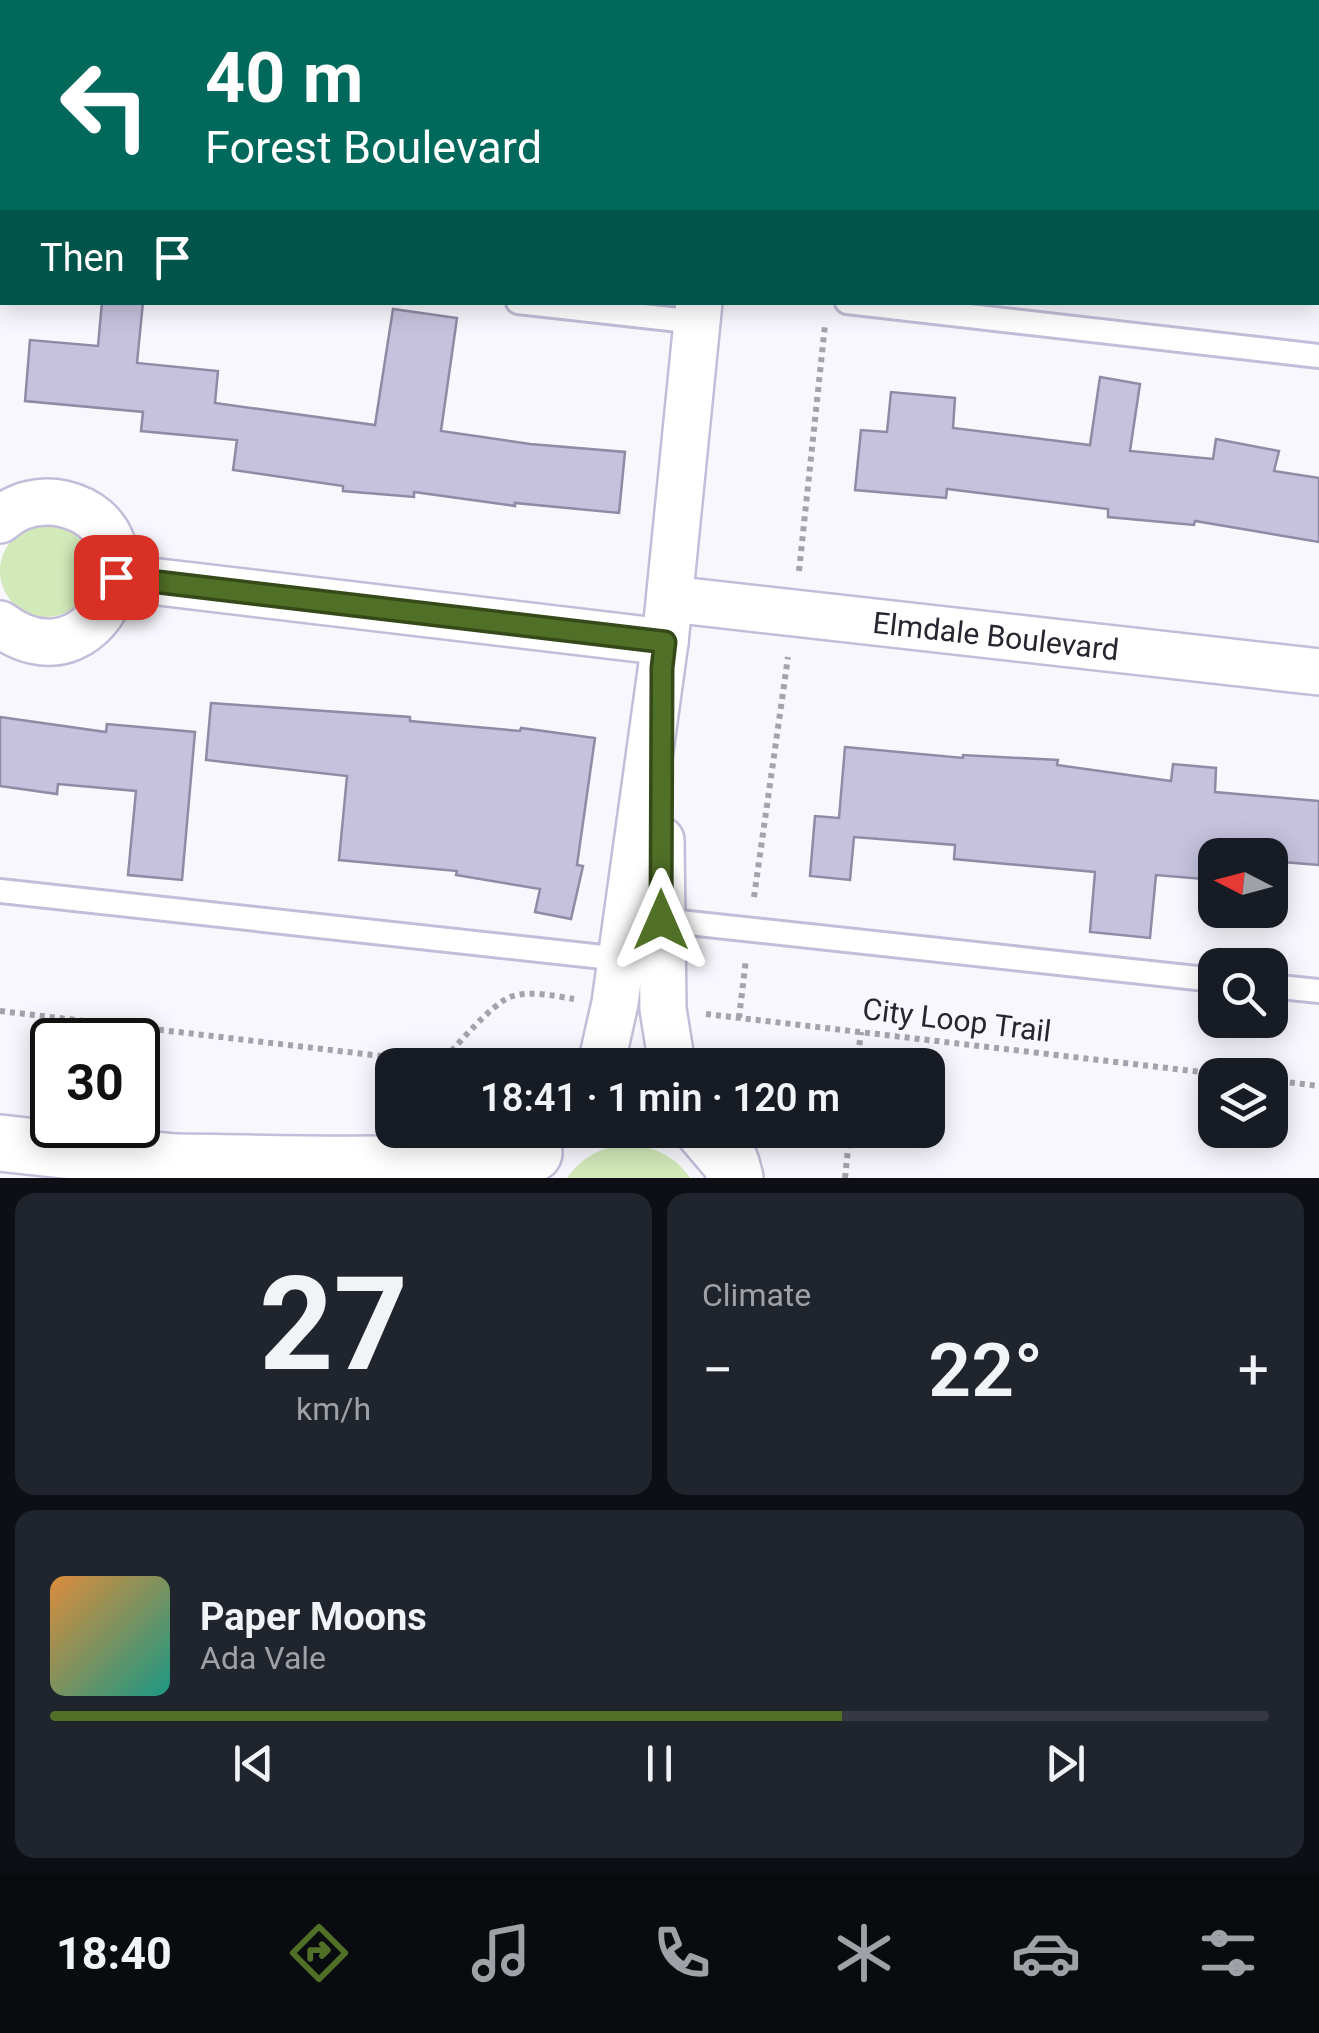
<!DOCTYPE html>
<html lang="en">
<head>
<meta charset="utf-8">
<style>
  body { margin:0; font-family:Roboto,sans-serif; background:#20242c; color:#f1f3f6; height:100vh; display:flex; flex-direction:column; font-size:38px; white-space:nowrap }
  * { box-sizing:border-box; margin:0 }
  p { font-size:32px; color:#9ea1a6 }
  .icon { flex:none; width:55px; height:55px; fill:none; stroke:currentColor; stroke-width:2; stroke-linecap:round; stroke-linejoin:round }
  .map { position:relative; height:1178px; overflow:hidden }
  .details { display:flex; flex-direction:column; gap:15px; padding:15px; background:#0d0f14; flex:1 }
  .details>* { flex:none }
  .guide { position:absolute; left:0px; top:0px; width:1320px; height:305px; box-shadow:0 5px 25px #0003; background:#00695c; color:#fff; overflow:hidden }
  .needle { width:65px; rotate:276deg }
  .controls { position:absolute; left:1198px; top:838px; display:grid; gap:20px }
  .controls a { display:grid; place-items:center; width:90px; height:90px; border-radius:20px; background:#171b24; box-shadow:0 5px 25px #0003; font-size:50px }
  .speed { position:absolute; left:30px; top:1018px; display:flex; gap:20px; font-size:50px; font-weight:700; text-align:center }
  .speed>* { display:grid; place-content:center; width:130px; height:130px; border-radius:50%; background:#171b24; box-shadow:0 5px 25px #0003; line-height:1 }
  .speed .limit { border:5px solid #111; border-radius:15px; background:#fff; color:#111 }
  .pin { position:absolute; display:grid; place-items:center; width:85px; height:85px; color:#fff; margin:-42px; border-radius:20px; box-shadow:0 5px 15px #0006 }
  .me { position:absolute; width:110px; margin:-55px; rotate:0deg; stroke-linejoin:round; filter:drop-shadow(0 0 8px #0008) }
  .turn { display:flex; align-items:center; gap:35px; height:210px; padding:0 40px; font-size:45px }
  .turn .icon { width:130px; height:130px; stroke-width:2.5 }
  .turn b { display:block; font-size:70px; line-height:85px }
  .then { display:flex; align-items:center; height:95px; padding:0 40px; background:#0003; gap:20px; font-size:38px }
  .big { font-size:75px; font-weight:600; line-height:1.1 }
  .details .tile { flex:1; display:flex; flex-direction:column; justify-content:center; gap:15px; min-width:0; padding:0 35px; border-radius:20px; background:#20242c }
  .details .dial { align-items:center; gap:0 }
  .dial b { font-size:130px; line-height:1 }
  .song { display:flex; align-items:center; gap:30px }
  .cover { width:120px; height:120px; border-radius:15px; background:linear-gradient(135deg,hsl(30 70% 55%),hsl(170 70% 35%)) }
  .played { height:10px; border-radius:5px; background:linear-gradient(90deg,#517027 65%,#363941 65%) }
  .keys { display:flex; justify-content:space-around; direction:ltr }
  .heat { display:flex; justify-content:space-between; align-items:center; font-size:55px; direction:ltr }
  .details .tiles { flex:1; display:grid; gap:15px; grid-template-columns:1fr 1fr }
  .tile:last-child { grid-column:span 2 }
  .trip { position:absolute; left:375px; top:1048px; width:570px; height:100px; border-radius:20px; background:#171b24; box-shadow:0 5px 25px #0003; font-weight:600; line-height:100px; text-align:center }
  .tab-bar { display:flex; height:160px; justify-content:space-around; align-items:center; background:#090b0e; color:#9ea1a6 }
  .tab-bar .icon { width:70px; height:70px }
  .tab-bar .current { color:#517027 }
  .tab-bar b { font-size:45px; color:#f1f3f6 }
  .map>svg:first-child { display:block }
  .green { fill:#d2e9ba }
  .building { fill:#c6c2de; stroke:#8f8ba5; stroke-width:2.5 }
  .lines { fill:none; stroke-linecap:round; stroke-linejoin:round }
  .lane-casing { stroke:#c2bed9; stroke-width:28 }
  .street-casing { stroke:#c2bed9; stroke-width:50 }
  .secondary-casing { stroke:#c2bed9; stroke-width:60 }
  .path { stroke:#a4a3ab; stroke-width:6; stroke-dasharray:5 5; stroke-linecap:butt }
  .lane { stroke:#fff; stroke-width:22 }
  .street { stroke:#fff; stroke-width:45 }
  .secondary { stroke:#fff; stroke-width:55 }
  .route-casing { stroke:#354919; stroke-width:25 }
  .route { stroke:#517027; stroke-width:18 }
  .labels { text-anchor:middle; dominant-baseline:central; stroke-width:8; stroke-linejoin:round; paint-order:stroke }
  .street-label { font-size:30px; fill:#272630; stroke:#f8f7fd }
</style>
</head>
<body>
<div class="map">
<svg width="1319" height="1178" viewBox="0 0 1319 1178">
  <rect width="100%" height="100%" fill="#f8f7fd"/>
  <g class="green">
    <circle cx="46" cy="571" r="46"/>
    <path d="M 623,1143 C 651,1146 674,1154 690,1178 L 567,1178 C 582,1157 598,1150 623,1143 Z"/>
  </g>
  <g class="building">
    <path d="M 102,302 L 143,302 L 137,363 L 218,371 L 215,403 L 375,425 L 393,309 L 457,318 L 441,431 L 530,444 L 625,452 L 619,513 L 515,503 L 515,506 L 414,492 L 414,497 L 343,491 L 343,486 L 233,470 L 237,440 L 141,431 L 143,412 L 25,401 L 30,340 L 98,346 Z"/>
    <path d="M 1100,377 L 1140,384 L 1130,451 L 1213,459 L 1216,439 L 1279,451 L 1274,471 L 1319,478 L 1319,542 L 1195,521 L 1194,525 L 1108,517 L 1108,509 L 947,489 L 946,498 L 855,490 L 861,430 L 887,432 L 891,392 L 955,398 L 953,428 L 1090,445 Z"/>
    <path d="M 211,703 L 410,717 L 410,721 L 520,731 L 521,728 L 595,738 L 577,865 L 583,866 L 571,919 L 535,912 L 540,889 L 456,875 L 457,871 L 339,860 L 347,776 L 206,760 Z"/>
    <path d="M 0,717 L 106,732 L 107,724 L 195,732 L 182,880 L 128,875 L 136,791 L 58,784 L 57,794 L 0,786 Z"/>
    <path d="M 845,747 L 963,758 L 963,755 L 1058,760 L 1057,765 L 1171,781 L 1173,764 L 1216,768 L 1215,792 L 1319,801 L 1319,865 L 1270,861 L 1270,855 L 1215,855 L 1215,880 L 1156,875 L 1150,938 L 1090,932 L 1095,872 L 954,859 L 955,845 L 854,837 L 850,880 L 810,876 L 815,816 L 839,818 Z"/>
  </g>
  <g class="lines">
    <g class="lane-casing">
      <g id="lane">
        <path d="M 0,246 L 2,246"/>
        <path d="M 518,302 L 697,322"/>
        <path d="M 847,302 L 1319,356"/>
        <path d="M 0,891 L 621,959"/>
        <path d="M 661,920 L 1215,980"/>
        <path d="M 1270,986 L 1319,991"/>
      </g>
    </g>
    <g class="street-casing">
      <g id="street">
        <path d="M 893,0 L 918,2"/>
        <path d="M 131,2 L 141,0"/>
        <path d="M 732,2 L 732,0"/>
        <path d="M 1318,42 L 1319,42"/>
        <path d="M 0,520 C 18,504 41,499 64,504 C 169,529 98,697 0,624"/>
        <path d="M 117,577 L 665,642"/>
        <path id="s1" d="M 670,599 L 1319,672"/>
        <path d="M 661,840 L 663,1009 L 672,1065"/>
        <path d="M 601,1065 L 615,1003 L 665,642 L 699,302"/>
      </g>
    </g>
    <g class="secondary-casing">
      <g id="secondary">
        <path d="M 703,1130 L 731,1163 L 735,1178"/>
        <path d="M 0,1143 L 174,1162 L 209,1169"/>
        <path d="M 174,1162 C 294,1163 416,1170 534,1153"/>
      </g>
    </g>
    <g class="path">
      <path d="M 799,571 L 825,325"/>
      <path d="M 754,897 L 788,657"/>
      <path d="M 0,1011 L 441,1063 C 455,1047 492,1004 510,997 C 529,990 555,996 574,999"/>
      <path d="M 706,1014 L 1227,1075"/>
      <path d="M 739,1018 L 746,959"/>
      <path d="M 857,1065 L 861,1032"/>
      <path d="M 1270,1080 L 1319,1086"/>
      <path d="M 845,1178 L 850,1130"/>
    </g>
    <use href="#lane" class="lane"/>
    <use href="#street" class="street"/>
    <use href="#secondary" class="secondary"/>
  </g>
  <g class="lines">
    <g class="route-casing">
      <path id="route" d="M 116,577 L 665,642 L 662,668 L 661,920"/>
    </g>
    <use href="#route" class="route"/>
  </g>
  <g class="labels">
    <g class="street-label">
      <text stroke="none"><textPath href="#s1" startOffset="328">Elmdale Boulevard</textPath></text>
      <text transform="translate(957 1020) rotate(7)">City Loop Trail</text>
    </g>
  </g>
</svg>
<div class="controls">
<a><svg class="needle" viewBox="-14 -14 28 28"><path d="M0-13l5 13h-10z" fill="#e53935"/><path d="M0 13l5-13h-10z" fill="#9ea1a6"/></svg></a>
<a><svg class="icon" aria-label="search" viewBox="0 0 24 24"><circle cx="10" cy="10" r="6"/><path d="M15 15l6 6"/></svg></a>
<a><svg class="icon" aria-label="layers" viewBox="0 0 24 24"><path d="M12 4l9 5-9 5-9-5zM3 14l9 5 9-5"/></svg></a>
</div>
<div class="speed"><div class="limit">30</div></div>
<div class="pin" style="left:116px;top:577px;background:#d93025"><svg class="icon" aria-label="arrive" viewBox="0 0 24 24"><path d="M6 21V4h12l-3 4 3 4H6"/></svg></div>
<svg class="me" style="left:661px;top:920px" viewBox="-20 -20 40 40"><path d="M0-17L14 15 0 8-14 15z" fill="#517027" stroke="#fff" stroke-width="4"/></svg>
<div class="trip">18:41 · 1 min · 120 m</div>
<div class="guide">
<div class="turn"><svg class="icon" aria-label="left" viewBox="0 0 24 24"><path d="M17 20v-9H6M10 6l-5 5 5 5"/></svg><div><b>40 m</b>Forest Boulevard</div></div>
<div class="then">Then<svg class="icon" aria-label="arrive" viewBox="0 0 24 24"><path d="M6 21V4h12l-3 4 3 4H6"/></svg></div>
</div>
</div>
<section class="details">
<div class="tiles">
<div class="tile dial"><b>27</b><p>km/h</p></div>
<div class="tile"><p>Climate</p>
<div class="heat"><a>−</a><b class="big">22°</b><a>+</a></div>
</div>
<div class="tile">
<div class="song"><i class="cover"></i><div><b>Paper Moons</b><p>Ada Vale</p></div></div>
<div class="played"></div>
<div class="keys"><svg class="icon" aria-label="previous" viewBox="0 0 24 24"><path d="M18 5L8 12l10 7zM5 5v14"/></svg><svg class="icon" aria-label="pause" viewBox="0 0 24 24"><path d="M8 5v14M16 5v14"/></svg><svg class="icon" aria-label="next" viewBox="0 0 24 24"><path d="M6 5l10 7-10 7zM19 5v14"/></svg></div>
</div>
</div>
</section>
<nav class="tab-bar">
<b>18:40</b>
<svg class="icon current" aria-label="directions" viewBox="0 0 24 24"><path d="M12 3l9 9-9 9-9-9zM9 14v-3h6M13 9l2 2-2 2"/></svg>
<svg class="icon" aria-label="music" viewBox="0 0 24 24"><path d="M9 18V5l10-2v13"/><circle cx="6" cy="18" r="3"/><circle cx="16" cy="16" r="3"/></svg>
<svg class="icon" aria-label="phone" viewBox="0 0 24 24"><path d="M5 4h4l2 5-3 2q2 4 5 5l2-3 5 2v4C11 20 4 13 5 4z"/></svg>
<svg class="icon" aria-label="climate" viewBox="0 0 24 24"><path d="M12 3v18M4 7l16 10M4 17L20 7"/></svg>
<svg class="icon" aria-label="car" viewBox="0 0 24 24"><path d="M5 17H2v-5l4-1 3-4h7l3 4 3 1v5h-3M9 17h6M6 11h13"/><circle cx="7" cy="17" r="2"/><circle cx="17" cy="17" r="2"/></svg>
<svg class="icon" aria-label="filters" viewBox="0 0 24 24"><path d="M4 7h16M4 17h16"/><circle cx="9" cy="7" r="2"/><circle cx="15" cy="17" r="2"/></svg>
</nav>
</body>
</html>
